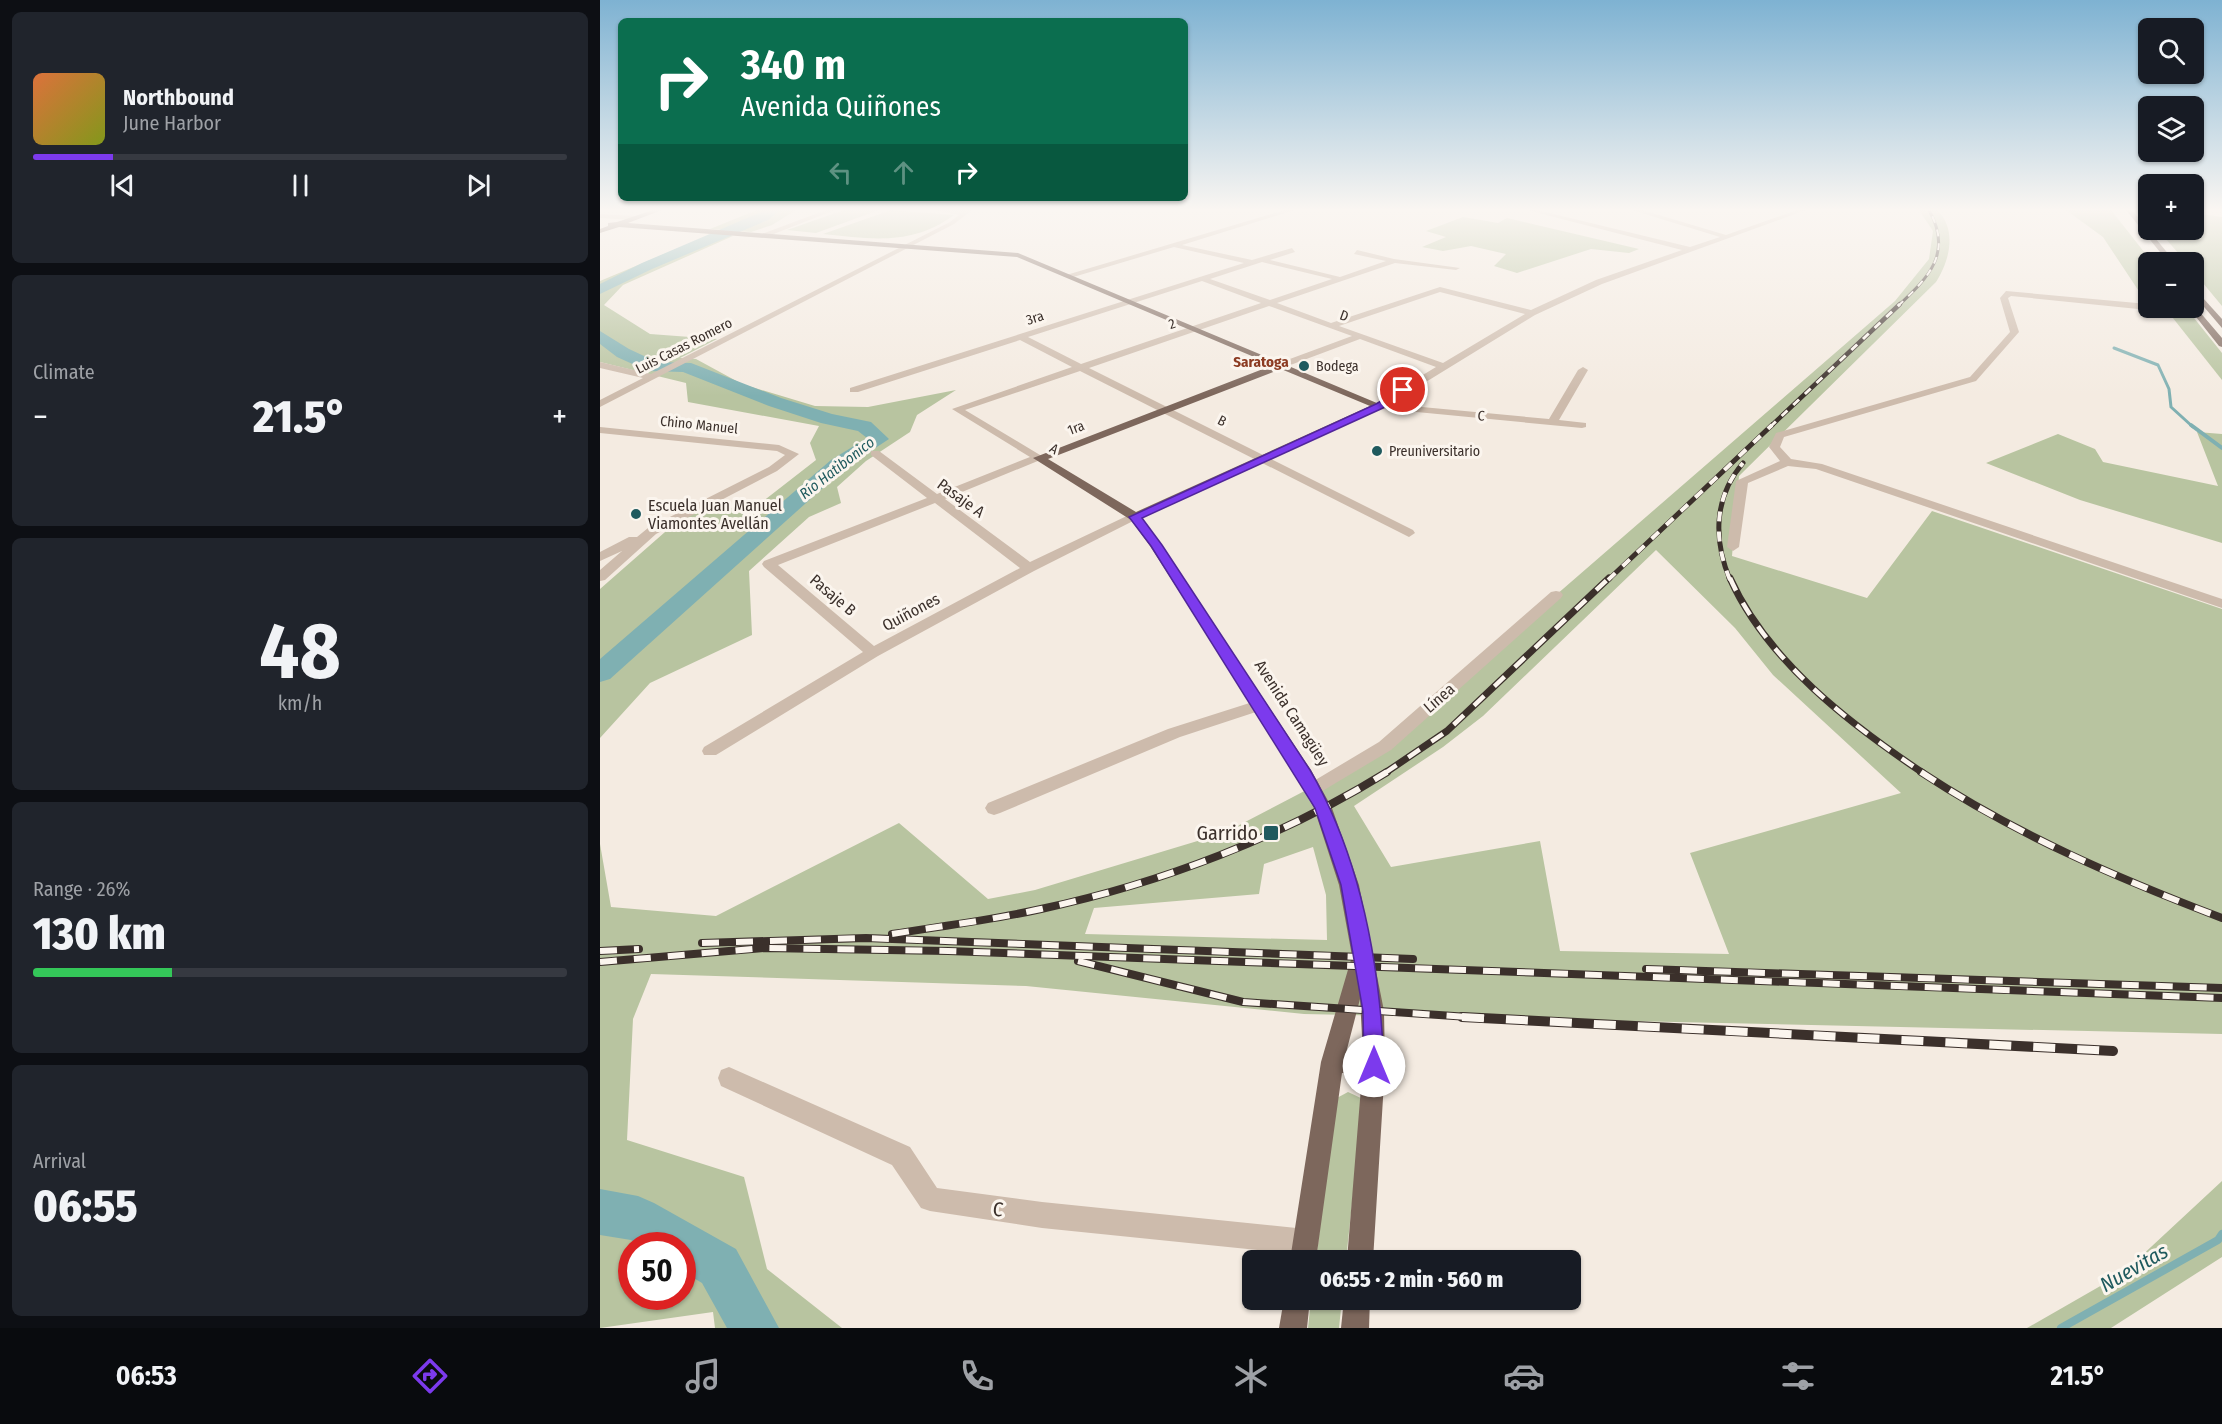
<!DOCTYPE html>
<html lang="en">
<head>
<meta charset="utf-8">
<style>
  body { margin:0; font-family:"Fira Sans Condensed",sans-serif; background:#20242c; color:#f1f3f6; height:100vh; display:flex; flex-direction:column; font-size:22px; white-space:nowrap }
  * { box-sizing:border-box; margin:0 }
  p { font-size:20px; color:#9ea1a6 }
  .icon { flex:none; width:33px; height:33px; fill:none; stroke:currentColor; stroke-width:2; stroke-linecap:round; stroke-linejoin:round }
  .map { position:relative; flex:1; overflow:hidden }
  .drawer { display:flex; flex-direction:column; gap:12px; padding:12px; background:#0d0f14; width:600px }
  .drawer>* { flex:none }
  .top-card { position:absolute; left:18px; top:18px; width:570px; height:183px; border-radius:9px; box-shadow:0 2px 4px #0004; background:#0b6e4f; color:#fff; overflow:hidden }
  .fabs { position:absolute; left:1538px; top:18px; display:grid; gap:12px }
  .fabs a { display:grid; place-items:center; width:66px; height:66px; border-radius:9px; background:#171b24; box-shadow:0 2px 4px #0004; font-size:30px }
  .speed { position:absolute; left:18px; top:1232px; display:flex; gap:12px; font-size:30px; font-weight:700; text-align:center }
  .speed>* { display:grid; place-content:center; width:78px; height:78px; border-radius:50%; background:#171b24; box-shadow:0 2px 4px #0004; line-height:1 }
  .speed .limit { border:9px solid #d22; background:#fff; color:#111 }
  .pin { position:absolute; display:grid; place-items:center; width:51px; height:51px; color:#fff; margin:-26px; border:3px solid #fff; border-radius:50%; box-shadow:0 2px 6px #0007 }
  .me { position:absolute; width:66px; margin:-33px; rotate:0deg; stroke-linejoin:round; filter:drop-shadow(0 0 4px #0008) }
  .turn { display:flex; align-items:center; gap:21px; height:126px; padding:0 24px; font-size:27px }
  .turn .icon { width:78px; height:78px; stroke-width:2.5 }
  .turn b { display:block; font-size:42px; line-height:51px }
  .lanes { display:flex; align-items:center; height:57px; padding:0 24px; background:#0003; justify-content:center; gap:30px; direction:ltr }
  .lanes .off { opacity:.35 }
  .big { font-size:45px; font-weight:800; line-height:1.1 }
  .drawer .widget { flex:1; display:flex; flex-direction:column; justify-content:center; gap:9px; min-width:0; padding:0 21px; border-radius:9px; background:#20242c }
  .drawer .dial { align-items:center; gap:0 }
  .dial b { font-size:78px; line-height:1 }
  .song { display:flex; align-items:center; gap:18px }
  .cover { width:72px; height:72px; border-radius:9px; background:linear-gradient(135deg,hsl(20 70% 55%),hsl(70 70% 35%)) }
  .played { height:6px; border-radius:3px; background:linear-gradient(90deg,#7c3aed 15%,#363941 15%) }
  .keys { display:flex; justify-content:space-around; direction:ltr }
  .heat { display:flex; justify-content:space-between; align-items:center; font-size:33px; direction:ltr }
  .charge { height:9px; border-radius:4px; background:linear-gradient(90deg,#34c759 26%,#363941 0) }
  .trip { position:absolute; left:642px; top:1250px; width:339px; height:60px; border-radius:9px; background:#171b24; box-shadow:0 2px 4px #0004; font-weight:800; line-height:60px; text-align:center }
  .tab-bar { display:flex; height:96px; justify-content:space-around; align-items:center; background:#090b0e; color:#9ea1a6 }
  .tab-bar .icon { width:42px; height:42px }
  .tab-bar .current { color:#7c3aed }
  .tab-bar b { font-size:27px; color:#f1f3f6 }
  main { display:flex; flex:1; min-height:0 }
  .map>svg:first-child { display:block }
  .green { fill:#b8c4a0; fill-rule:evenodd }
  .lines { fill:none; stroke-linecap:round; stroke-linejoin:round }
  .stream-far2 { stroke:#7fb0b2; stroke-width:3 }
  .stream-far1 { stroke:#7fb0b2; stroke-width:4 }
  .stream { stroke:#7fb0b2; stroke-width:8 }
  .river { fill:#7fb0b2; fill-rule:evenodd }
  .minor { fill:#cdbbac; fill-rule:evenodd }
  .major { fill:#7d675c; fill-rule:evenodd }
  .rail-far5-casing { stroke:#3b302b; stroke-width:3 }
  .rail-far4-casing { stroke:#3b302b; stroke-width:4.5 }
  .rail-far3-casing { stroke:#3b302b; stroke-width:5 }
  .rail-far2-casing { stroke:#3b302b; stroke-width:7 }
  .rail-far1-casing { stroke:#3b302b; stroke-width:8 }
  .rail-casing { stroke:#3b302b; stroke-width:10 }
  .rail-far5 { stroke:#fbf5ee; stroke-width:2; stroke-dasharray:7; stroke-linecap:butt }
  .rail-far4 { stroke:#fbf5ee; stroke-width:3; stroke-dasharray:8; stroke-linecap:butt }
  .rail-far3 { stroke:#fbf5ee; stroke-width:4; stroke-dasharray:10; stroke-linecap:butt }
  .rail-far2 { stroke:#fbf5ee; stroke-width:4.5; stroke-dasharray:14; stroke-linecap:butt }
  .rail-far1 { stroke:#fbf5ee; stroke-width:6; stroke-dasharray:17; stroke-linecap:butt }
  .rail { stroke:#fbf5ee; stroke-width:8; stroke-dasharray:22; stroke-linecap:butt }
  .route { fill:#7c3aed; stroke:#51269a; stroke-width:1.5 }
  .poi-dot { fill:#1f5a5e; stroke:#fbf5ee; stroke-width:2 }
  .labels { text-anchor:middle; dominant-baseline:central; stroke-width:6; stroke-linejoin:round; paint-order:stroke }
  .far-street-label { font-size:14px; fill:#3b302b; stroke:#fbf5ee }
  .far-poi-label { font-size:14px; fill:#3b302b; stroke:#fbf5ee; text-anchor:start }
  .far-neighbourhood-label { font-size:15px; font-weight:bold; fill:#8c3b22; stroke:#fbf5ee }
  .far-water-label { font-size:15px; font-style:italic; fill:#1f5a5e; stroke:#fbf5ee }
  .street-label { font-size:16px; fill:#3b302b; stroke:#fbf5ee }
  .poi-label { font-size:16px; fill:#3b302b; stroke:#fbf5ee; text-anchor:start }
  .near-poi-label { font-size:20px; fill:#3b302b; stroke:#fbf5ee; text-anchor:end }
  .near-street-label { font-size:20px; fill:#3b302b; stroke:#fbf5ee }
  .near-water-label { font-size:21px; font-style:italic; fill:#1f5a5e; stroke:#fbf5ee }
</style>
</head>
<body>
<main>
<section class="drawer">
<div class="widget">
<div class="song"><i class="cover"></i><div><b>Northbound</b><p>June Harbor</p></div></div>
<div class="played"></div>
<div class="keys"><svg class="icon" aria-label="previous" viewBox="0 0 24 24"><path d="M18 5L8 12l10 7zM5 5v14"/></svg><svg class="icon" aria-label="pause" viewBox="0 0 24 24"><path d="M8 5v14M16 5v14"/></svg><svg class="icon" aria-label="next" viewBox="0 0 24 24"><path d="M6 5l10 7-10 7zM19 5v14"/></svg></div>
</div>
<div class="widget"><p>Climate</p>
<div class="heat"><a>−</a><b class="big">21.5°</b><a>+</a></div>
</div>
<div class="widget dial"><b>48</b><p>km/h</p></div>
<div class="widget"><p>Range · 26%</p><b class="big">130 km</b><div class="charge"></div></div>
<div class="widget"><p>Arrival</p><b class="big">06:55</b></div>
</section>
<div class="map">
<svg width="1622" height="1328" viewBox="0 0 1622 1328">
  <rect width="100%" height="100%" fill="#f4ebe1"/>
  <g class="green">
    <path d="M 157,210 L 196,210 L 172,225 L 151,232 L 110,229 Z"/>
    <path d="M 244,210 L 279,210 L 216,233 L 187,230 Z"/>
    <path d="M 291,210 L 354,215 C 312,246 272,239 223,234 Z"/>
    <path d="M 1319,210 L 1337,210 C 1358,230 1349,262 1336,282 L 1139,476 L 1132,556 L 1267,598 L 1332,511 L 1622,609 L 1622,1034 L 704,1014 L 426,986 L 51,974 L 33,1019 L 27,1140 L 144,1177 L 167,1269 L 242,1328 L 115,1328 L 113,1312 L 0,1328 L 0,844 L 11,907 L 116,916 L 299,823 L 388,899 L 435,890 L 624,833 L 783,750 L 956,595 L 1295,301 L 1329,259 L 1333,231 ZM 1056,550 L 1135,628 L 1173,675 L 1301,793 L 1090,853 L 1129,954 L 960,951 L 940,841 L 791,867 L 754,806 L 843,747 L 883,716 ZM 713,847 L 726,895 L 727,940 L 485,934 L 494,908 L 659,894 L 664,864 ZM 32,1245 L 82,1245 L 82,1296 L 32,1296 Z"/>
    <path d="M 1466,210 L 1511,210 L 1552,262 L 1548,262 L 1548,305 L 1503,237 Z"/>
    <path d="M 1593,213 L 1622,217 L 1622,306 L 1593,271 L 1593,262 L 1586,262 L 1558,230 L 1593,230 Z"/>
    <path d="M 863,217 L 898,223 L 907,218 L 1039,249 L 1029,253 L 991,249 L 917,273 L 894,266 L 906,254 L 871,246 L 843,251 L 822,247 L 846,237 L 826,231 Z"/>
    <path d="M 112,234 L 133,236 L 23,285 L 4,305 L 50,334 L 117,339 L 80,358 L 96,359 L 142,384 L 215,406 L 268,407 L 356,390 L 317,415 L 310,432 L 266,461 L 237,487 L 241,503 L 209,517 L 149,571 L 152,635 L 50,683 L 0,738 L 0,589 L 81,518 L 112,507 L 153,509 L 216,460 L 210,443 L 219,426 L 88,402 L 86,383 L 0,362 L 0,281 Z"/>
    <path d="M 1565,308 L 1586,308 L 1622,353 L 1622,380 Z"/>
    <path d="M 1597,432 L 1622,434 L 1622,543 L 1480,500 L 1386,463 L 1458,434 L 1495,449 L 1503,462 L 1618,486 Z"/>
    <path d="M 748,1092 L 763,1099 L 746,1260 L 716,1260 L 735,1099 Z"/>
    <path d="M 1622,1181 L 1622,1257 L 1511,1328 L 1427,1328 L 1523,1273 Z"/>
    <path d="M 711,1299 L 742,1299 L 739,1328 L 708,1328 Z"/>
  </g>
  <g class="lines">
    <path class="stream-far2" d="M 1514,348 L 1558,365 L 1569,389 L 1571,407 L 1593,427"/>
    <path class="stream-far1" d="M 1591,425 L 1622,448"/>
    <path class="stream" d="M 1461,1328 L 1618,1240 L 1622,1234"/>
    <g class="river">
      <path d="M 166,210 L 180,210 L 168,220 L 52,269 L 0,294 L 0,284 L 42,263 Z"/>
      <path d="M 0,331 L 29,349 L 57,362 L 91,363 L 181,398 L 232,414 L 271,422 L 289,439 L 245,468 L 10,679 L 0,682 L 0,659 L 231,460 L 267,438 L 258,431 L 221,423 L 169,406 L 83,372 L 48,371 L 17,357 L 0,344 Z"/>
      <path d="M 0,1189 L 38,1196 L 54,1203 L 136,1249 L 179,1328 L 127,1328 L 102,1283 L 82,1271 L 82,1245 L 39,1245 L 31,1240 L 0,1235 Z"/>
    </g>
    <g class="minor">
      <path d="M 226,210 L 235,210 L 166,237 L 159,235 Z"/>
      <path d="M 334,210 L 372,210 L 354,224 L 0,407 L 0,400 L 43,378 L 0,368 L 0,362 L 51,374 L 350,222 L 359,215 Z"/>
      <path d="M 685,210 L 695,210 L 582,245 L 652,260 L 692,248 L 695,252 L 670,260 L 740,277 L 786,261 L 754,254 L 757,250 L 794,259 L 860,268 L 856,270 L 795,263 L 677,303 L 731,323 L 840,287 L 931,310 L 996,280 L 1082,250 L 927,210 L 937,210 L 1090,247 L 1120,237 L 1032,210 L 1042,210 L 1126,235 L 1197,210 L 1206,210 L 1002,284 L 935,315 L 790,404 L 949,419 L 978,370 L 983,367 L 988,370 L 959,420 L 986,423 L 986,427 L 982,428 L 775,408 L 775,404 L 836,367 L 760,339 L 685,367 L 679,367 L 679,363 L 752,336 L 669,306 L 489,368 L 813,530 L 815,533 L 809,537 L 480,371 L 365,410 L 445,458 L 345,499 L 430,562 L 531,514 L 539,514 L 541,517 L 434,571 L 278,656 L 116,755 L 104,755 L 102,751 L 104,747 L 263,652 L 164,567 L 162,564 L 164,561 L 327,498 L 271,455 L 271,451 L 279,451 L 337,494 L 430,457 L 352,409 L 472,367 L 420,340 L 258,392 L 250,392 L 250,388 L 644,263 L 574,247 L 470,278 L 463,276 ZM 662,262 L 732,279 L 670,300 L 610,279 ZM 602,281 L 661,303 L 481,364 L 428,337 ZM 840,292 L 925,314 L 843,363 L 739,326 ZM 335,503 L 420,568 L 274,646 L 178,565 Z"/>
      <path d="M 0,214 L 35,216 L 38,218 L 35,220 L 0,218 Z"/>
      <path d="M 1406,291 L 1548,304 L 1548,308 L 1552,308 L 1548,310 L 1411,296 L 1408,298 L 1419,332 L 1376,381 L 1184,437 L 1180,447 L 1191,459 L 1222,464 L 1622,599 L 1622,608 L 1216,469 L 1188,466 L 1148,483 L 1139,547 L 1133,551 L 1127,547 L 1136,481 L 1180,461 L 1169,447 L 1176,433 L 1370,377 L 1410,332 L 1400,298 Z"/>
      <path d="M 1553,308 L 1577,308 L 1600,312 L 1596,315 Z"/>
      <path d="M 0,427 L 179,445 L 199,454 L 177,471 L 56,534 L 5,580 L 0,581 L 0,570 L 22,551 L 0,561 L 0,552 L 29,537 L 37,537 L 48,528 L 169,467 L 185,455 L 177,451 L 0,433 Z"/>
      <path d="M 956,591 L 961,592 L 963,595 L 961,598 L 791,750 L 719,793 L 707,793 L 704,789 L 707,785 L 779,742 L 951,592 Z"/>
      <path d="M 659,700 L 665,701 L 667,705 L 665,709 L 580,737 L 400,813 L 394,815 L 388,813 L 385,808 L 388,803 L 568,729 Z"/>
      <path d="M 129,1067 L 310,1147 L 337,1188 L 442,1202 L 706,1229 L 715,1233 L 719,1242 L 715,1251 L 706,1255 L 442,1228 L 330,1211 L 321,1208 L 292,1165 L 121,1086 L 118,1078 L 121,1070 Z"/>
    </g>
    <g class="major">
      <path d="M 53,210 L 62,210 L 28,223 L 418,253 L 784,406 L 542,518 L 711,770 L 732,808 L 759,885 L 784,1011 L 785,1066 L 773,1260 L 747,1260 L 762,1075 L 742,1073 L 716,1260 L 690,1260 L 721,1062 L 752,956 L 739,885 L 714,808 L 698,776 L 550,546 L 531,520 L 433,458 L 673,365 L 417,257 L 19,227 L 0,233 L 0,229 L 8,226 L 8,223 L 17,222 ZM 681,369 L 770,406 L 536,512 L 448,459 ZM 760,999 L 763,1054 L 746,1053 Z"/>
      <path d="M 1526,210 L 1532,210 L 1575,262 L 1568,262 Z"/>
      <path d="M 1593,287 L 1622,319 L 1622,328 L 1593,294 Z"/>
      <path d="M 1593,304 L 1622,338 L 1622,347 L 1619,346 L 1589,308 L 1593,308 Z"/>
      <path d="M 684,1299 L 710,1299 L 707,1328 L 679,1328 Z"/>
      <path d="M 744,1299 L 770,1299 L 769,1328 L 741,1328 Z"/>
    </g>
    <g class="rail-far5-casing">
      <path id="rail-far5" d="M 1298,306 C 1329,277 1353,253 1329,210"/>
    </g>
    <g class="rail-far4-casing">
      <path id="rail-far4" d="M 1170,427 L 1300,304"/>
    </g>
    <g class="rail-far3-casing">
      <g id="rail-far3">
        <path d="M 1008,580 L 1172,425"/>
        <path d="M 1130,580 C 1113,539 1114,497 1143,463"/>
      </g>
    </g>
    <g class="rail-far2-casing">
      <g id="rail-far2">
        <path d="M 1130,578 C 1167,661 1250,724 1323,773"/>
        <path d="M 785,773 L 847,731 L 1009,578"/>
      </g>
    </g>
    <g class="rail-far1-casing">
      <g id="rail-far1">
        <path d="M 1321,772 C 1415,834 1517,878 1622,918"/>
        <path d="M 292,934 C 342,926 392,920 441,909 C 562,883 682,837 787,772"/>
        <path d="M 102,943 L 266,938 L 813,959"/>
        <path d="M 0,951 L 39,949"/>
        <path d="M 478,961 L 643,1002 L 884,1018"/>
        <path d="M 0,962 L 164,948 L 348,951 L 1622,998"/>
        <path d="M 1046,969 L 1622,988"/>
      </g>
    </g>
    <g class="rail-casing">
      <path id="rail" d="M 862,1017 L 1513,1051"/>
    </g>
    <use href="#rail-far5" class="rail-far5"/>
    <use href="#rail-far4" class="rail-far4"/>
    <use href="#rail-far3" class="rail-far3"/>
    <use href="#rail-far2" class="rail-far2"/>
    <use href="#rail-far1" class="rail-far1"/>
    <use href="#rail" class="rail"/>
  </g>
  <linearGradient id="sky" x2="0" y2="1"><stop stop-color="#7eb2d2"/><stop offset="0.53" stop-color="#faf6f2"/><stop offset="1" stop-color="#faf6f2" stop-opacity="0"/></linearGradient>
  <rect width="1622" height="396" fill="url(#sky)"/>
  <path class="route" d="M 803,388 L 808,390 L 806,392 L 783,408 L 542,518 L 562,545 L 710,770 C 761,858 780,965 784,1066 L 781,1073 L 774,1076 L 767,1073 L 764,1066 L 763,1011 L 741,885 L 715,808 L 551,546 L 529,517 L 776,404 Z"/>
  <g class="poi-dot">
    <circle cx="704" cy="366" r="6"/>
    <circle cx="777" cy="451" r="6"/>
    <circle cx="36" cy="514" r="6"/>
    <rect x="663" y="825" width="16" height="16" rx="3"/>
  </g>
  <g class="labels">
    <g class="far-street-label">
      <text transform="translate(744 316) rotate(20)">D</text>
      <text transform="translate(435 318) rotate(-18)">3ra</text>
      <text transform="translate(572 324) rotate(-18)">2</text>
      <text transform="translate(84 346) rotate(-27)">Luis Casas Romero</text>
      <text transform="translate(881 416) rotate(4)">C</text>
      <text transform="translate(622 421) rotate(27)">B</text>
      <text transform="translate(99 425) rotate(6)">Chino Manuel</text>
      <text transform="translate(476 428) rotate(-21)">1ra</text>
      <text transform="translate(454 449) rotate(31)">A</text>
    </g>
    <g class="far-poi-label">
      <text x="716" y="366">Bodega</text>
      <text x="789" y="451">Preuniversitario</text>
    </g>
    <g class="far-neighbourhood-label">
      <text x="661" y="362">Saratoga</text>
    </g>
    <g class="far-water-label">
      <text transform="translate(237 468) rotate(-38)">Río Hatibonico</text>
    </g>
    <g class="street-label">
      <text transform="translate(361 498) rotate(36)">Pasaje A</text>
      <text transform="translate(233 595) rotate(40)">Pasaje B</text>
      <text transform="translate(311 612) rotate(-28)">Quiñones</text>
      <text transform="translate(839 698) rotate(-41)">Línea</text>
      <text transform="translate(692 713) rotate(57)">Avenida Camagüey</text>
    </g>
    <g class="poi-label">
      <text x="48" y="505">Escuela Juan Manuel<tspan x="48" dy="18">Viamontes Avellán</tspan></text>
    </g>
    <g class="near-poi-label">
      <text x="658" y="833">Garrido</text>
    </g>
    <g class="near-street-label">
      <text transform="translate(398 1209) rotate(8)">C</text>
    </g>
    <g class="near-water-label">
      <text transform="translate(1534 1268) rotate(-30)">Nuevitas</text>
    </g>
  </g>
</svg>
<div class="fabs">
<a><svg class="icon" aria-label="search" viewBox="0 0 24 24"><circle cx="10" cy="10" r="6"/><path d="M15 15l6 6"/></svg></a>
<a><svg class="icon" aria-label="layers" viewBox="0 0 24 24"><path d="M12 4l9 5-9 5-9-5zM3 14l9 5 9-5"/></svg></a>
<a>+</a>
<a>−</a>
</div>
<div class="speed"><div class="limit">50</div></div>
<div class="pin" style="left:803px;top:390px;background:#d93025"><svg class="icon" aria-label="arrive" viewBox="0 0 24 24"><path d="M6 21V4h12l-3 4 3 4H6"/></svg></div>
<svg class="me" style="left:774px;top:1066px" viewBox="-20 -20 40 40"><circle r="19" fill="#fff"/><path d="M0-13L10 11 0 6-10 11z" fill="#7c3aed"/></svg>
<div class="trip">06:55 · 2 min · 560 m</div>
<div class="top-card">
<div class="turn"><svg class="icon" aria-label="right" viewBox="0 0 24 24"><path d="M7 20v-9h11M14 6l5 5-5 5"/></svg><div><b>340 m</b>Avenida Quiñones</div></div>
<div class="lanes"><svg class="icon off" aria-label="left" viewBox="0 0 24 24"><path d="M17 20v-9H6M10 6l-5 5 5 5"/></svg><svg class="icon off" aria-label="ahead" viewBox="0 0 24 24"><path d="M12 20V5M6 11l6-6 6 6"/></svg><svg class="icon" aria-label="right" viewBox="0 0 24 24"><path d="M7 20v-9h11M14 6l5 5-5 5"/></svg></div>
</div>
</div>
</main>
<nav class="tab-bar">
<b>06:53</b>
<svg class="icon current" aria-label="directions" viewBox="0 0 24 24"><path d="M12 3l9 9-9 9-9-9zM9 14v-3h6M13 9l2 2-2 2"/></svg>
<svg class="icon" aria-label="music" viewBox="0 0 24 24"><path d="M9 18V5l10-2v13"/><circle cx="6" cy="18" r="3"/><circle cx="16" cy="16" r="3"/></svg>
<svg class="icon" aria-label="phone" viewBox="0 0 24 24"><path d="M5 4h4l2 5-3 2q2 4 5 5l2-3 5 2v4C11 20 4 13 5 4z"/></svg>
<svg class="icon" aria-label="climate" viewBox="0 0 24 24"><path d="M12 3v18M4 7l16 10M4 17L20 7"/></svg>
<svg class="icon" aria-label="car" viewBox="0 0 24 24"><path d="M5 17H2v-5l4-1 3-4h7l3 4 3 1v5h-3M9 17h6M6 11h13"/><circle cx="7" cy="17" r="2"/><circle cx="17" cy="17" r="2"/></svg>
<svg class="icon" aria-label="filters" viewBox="0 0 24 24"><path d="M4 7h16M4 17h16"/><circle cx="9" cy="7" r="2"/><circle cx="15" cy="17" r="2"/></svg>
<b>21.5°</b>
</nav>
</body>
</html>
